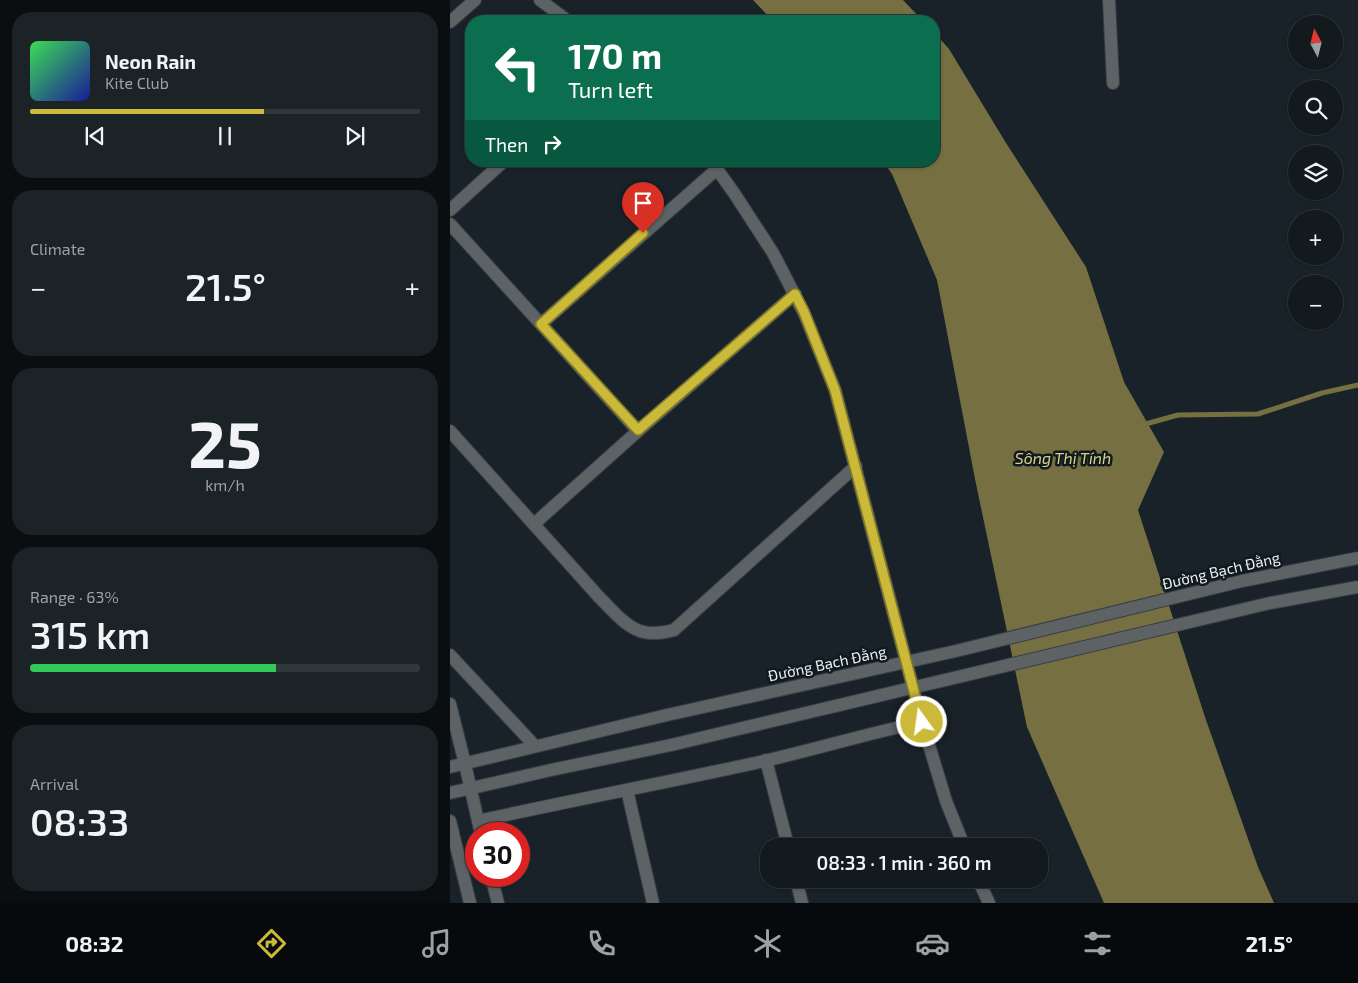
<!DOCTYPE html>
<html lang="en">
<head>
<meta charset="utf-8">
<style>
  body { margin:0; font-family:"Exo 2",sans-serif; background:#1b2327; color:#f1f3f6; height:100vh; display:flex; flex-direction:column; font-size:19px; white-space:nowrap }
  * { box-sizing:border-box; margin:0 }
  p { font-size:16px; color:#9ca1a4 }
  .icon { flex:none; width:28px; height:28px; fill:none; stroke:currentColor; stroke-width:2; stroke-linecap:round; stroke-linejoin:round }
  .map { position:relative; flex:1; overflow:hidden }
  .details { display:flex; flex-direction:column; gap:12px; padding:12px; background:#0a0e10; width:450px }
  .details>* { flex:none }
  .top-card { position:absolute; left:15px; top:15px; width:475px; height:152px; border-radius:20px; box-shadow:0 1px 4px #0004,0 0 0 1px #31383c; background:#0b6e4f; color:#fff; overflow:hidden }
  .needle { width:32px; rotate:353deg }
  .tools { position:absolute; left:838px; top:15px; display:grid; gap:10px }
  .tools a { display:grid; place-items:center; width:55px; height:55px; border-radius:50%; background:#121a1e; box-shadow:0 1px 4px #0004,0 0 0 1px #31383c; font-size:25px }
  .speed { position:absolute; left:15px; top:822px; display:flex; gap:10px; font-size:25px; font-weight:700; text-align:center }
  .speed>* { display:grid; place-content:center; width:65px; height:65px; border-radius:50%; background:#121a1e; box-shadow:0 1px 4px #0004,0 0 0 1px #31383c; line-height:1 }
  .speed .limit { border:8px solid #d22; background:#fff; color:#111 }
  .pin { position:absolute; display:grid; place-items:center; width:42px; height:42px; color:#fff; margin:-51px -21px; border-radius:50% 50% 50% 0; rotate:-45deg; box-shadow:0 0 5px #0007 }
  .pin .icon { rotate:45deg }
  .me { position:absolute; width:55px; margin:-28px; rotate:346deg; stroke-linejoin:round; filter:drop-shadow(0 0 4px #0008) }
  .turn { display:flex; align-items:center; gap:18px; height:105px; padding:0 20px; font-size:22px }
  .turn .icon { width:65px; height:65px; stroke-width:2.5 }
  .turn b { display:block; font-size:35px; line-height:42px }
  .then { display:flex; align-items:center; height:48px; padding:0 20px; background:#0003; gap:10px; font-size:19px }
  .big { font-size:38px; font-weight:600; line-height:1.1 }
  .details .card { flex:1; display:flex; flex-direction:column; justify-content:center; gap:8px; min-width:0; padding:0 18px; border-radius:20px; background:#1b2327 }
  .details .dial { align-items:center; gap:0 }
  .dial b { font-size:65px; line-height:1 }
  .song { display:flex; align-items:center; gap:15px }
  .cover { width:60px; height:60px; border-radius:8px; background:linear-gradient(135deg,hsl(130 70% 55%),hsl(240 70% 35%)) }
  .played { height:5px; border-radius:2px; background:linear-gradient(90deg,#cbba39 60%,#31383c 60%) }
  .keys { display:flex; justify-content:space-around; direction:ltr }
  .heat { display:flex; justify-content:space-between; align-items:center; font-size:28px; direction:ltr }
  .charge { height:8px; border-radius:4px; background:linear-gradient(90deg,#34c759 63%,#31383c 0) }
  .trip { position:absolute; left:310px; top:838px; width:288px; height:50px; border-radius:20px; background:#121a1e; box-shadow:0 1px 4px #0004,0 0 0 1px #31383c; font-weight:600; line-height:50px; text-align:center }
  .tab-bar { display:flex; height:80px; justify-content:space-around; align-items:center; background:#070a0c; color:#9ca1a4 }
  .tab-bar .icon { width:35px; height:35px }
  .tab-bar .on { color:#cbba39 }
  .tab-bar b { font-size:22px; color:#f1f3f6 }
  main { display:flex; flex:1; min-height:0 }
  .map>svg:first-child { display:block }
  .water { fill:#756f42 }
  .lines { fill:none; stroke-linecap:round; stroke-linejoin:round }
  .stream { stroke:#756f42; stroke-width:5 }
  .street-casing { stroke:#353f45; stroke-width:14 }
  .street { stroke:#5d6265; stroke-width:12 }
  .street-bridge-casing { stroke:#353f45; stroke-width:14; stroke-linecap:butt }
  .street-bridge { stroke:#5d6265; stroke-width:12 }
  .route-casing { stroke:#847925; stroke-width:12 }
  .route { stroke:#cbba39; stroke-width:9 }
  .labels { text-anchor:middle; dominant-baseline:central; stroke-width:5; stroke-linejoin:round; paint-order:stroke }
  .street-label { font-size:15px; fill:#eaf1f5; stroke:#0f191e }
  .water-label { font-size:16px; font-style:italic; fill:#dad087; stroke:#0f191e }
</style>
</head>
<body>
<main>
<section class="details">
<div class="card">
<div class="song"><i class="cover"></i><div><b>Neon Rain</b><p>Kite Club</p></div></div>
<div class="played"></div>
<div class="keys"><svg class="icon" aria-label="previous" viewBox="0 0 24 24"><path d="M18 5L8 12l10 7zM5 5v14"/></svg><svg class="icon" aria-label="pause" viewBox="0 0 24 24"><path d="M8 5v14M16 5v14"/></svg><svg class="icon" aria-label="next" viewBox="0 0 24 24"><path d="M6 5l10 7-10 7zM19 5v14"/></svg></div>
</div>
<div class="card"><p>Climate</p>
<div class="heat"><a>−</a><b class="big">21.5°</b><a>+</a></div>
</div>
<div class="card dial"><b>25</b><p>km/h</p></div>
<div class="card"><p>Range · 63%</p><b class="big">315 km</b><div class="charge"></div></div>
<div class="card"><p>Arrival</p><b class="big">08:33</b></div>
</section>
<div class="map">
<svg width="908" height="903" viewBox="0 0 908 903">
  <rect width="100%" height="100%" fill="#182228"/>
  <g class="water">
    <path d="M 303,0 L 453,0 L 473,21 L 323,21 Z"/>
    <path d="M 484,32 L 499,49 L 556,143 L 636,267 L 674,382 L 714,452 L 688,510 L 756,720 L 808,867 L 824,903 L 654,903 L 577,727 L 525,479 L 487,280 L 442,174 L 433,161 L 484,161 Z"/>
  </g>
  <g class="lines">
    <path class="stream" d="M 692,425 L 728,415 L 808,414 L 872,393 L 908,385"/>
    <g class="street-casing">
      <g id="street">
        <path d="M 90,0 L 118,21"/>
        <path d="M 659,0 L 663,83"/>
        <path d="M 0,22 L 25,0"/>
        <path d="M 0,210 L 54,161"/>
        <path d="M 0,224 L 188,431"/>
        <path d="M 91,324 L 267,169"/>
        <path d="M 0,431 L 149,597 C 174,622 186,641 224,630 L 406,466"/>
        <path d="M 84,524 L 188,431 L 345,294"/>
        <path d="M 0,655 L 85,746"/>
        <path d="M 0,704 L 15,764 L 31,834"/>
        <path d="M 472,722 L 496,801 L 514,846"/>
        <path d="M 316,760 L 338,846"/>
        <path d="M 0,767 L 217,715"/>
        <path d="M 177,790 L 203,903"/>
        <path d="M 0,793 L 101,770 L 221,745"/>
        <path d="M 0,821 L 20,903"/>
        <path d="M 28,821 C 123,800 219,782 314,761 C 367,749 419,733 472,722 L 385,390 L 354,313 L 323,253 L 284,193 L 261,161"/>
        <path d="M 41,876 L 48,903"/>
        <path d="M 346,879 L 352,903"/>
        <path d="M 528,879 L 539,903"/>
      </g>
    </g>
    <use href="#street" class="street"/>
    <g class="street-bridge-casing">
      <g id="street-bridge">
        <path d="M 217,715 L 506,651 L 792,581 L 908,558"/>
        <path d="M 221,745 L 820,603 L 908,587"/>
      </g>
    </g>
    <use href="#street-bridge" class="street-bridge"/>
  </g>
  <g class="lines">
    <g class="route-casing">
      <path id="route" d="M 193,233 L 91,324 L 188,430 L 345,294 L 354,312 L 385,390 L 472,722"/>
    </g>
    <use href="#route" class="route"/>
  </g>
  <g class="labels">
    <g class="street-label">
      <text transform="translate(771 570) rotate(-13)">Đường Bạch Đằng</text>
      <text transform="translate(377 663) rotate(-12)">Đường Bạch Đằng</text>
    </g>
    <g class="water-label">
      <text x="613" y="457">Sông Thị Tính</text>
    </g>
  </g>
</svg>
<div class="tools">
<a><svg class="needle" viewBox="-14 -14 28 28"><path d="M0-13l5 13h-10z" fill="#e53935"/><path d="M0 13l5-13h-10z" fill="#9ca1a4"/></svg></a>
<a><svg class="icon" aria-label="search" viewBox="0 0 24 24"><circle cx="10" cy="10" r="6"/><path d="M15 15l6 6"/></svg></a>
<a><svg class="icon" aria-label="layers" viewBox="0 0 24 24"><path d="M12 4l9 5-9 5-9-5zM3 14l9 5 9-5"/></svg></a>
<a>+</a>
<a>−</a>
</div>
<div class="speed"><div class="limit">30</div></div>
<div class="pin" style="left:193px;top:233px;background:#d93025"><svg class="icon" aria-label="arrive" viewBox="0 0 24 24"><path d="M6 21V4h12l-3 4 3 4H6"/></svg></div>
<svg class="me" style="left:472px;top:722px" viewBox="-20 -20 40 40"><circle r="17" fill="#cbba39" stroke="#fff" stroke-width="3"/><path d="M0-11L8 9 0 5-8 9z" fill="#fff"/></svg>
<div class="trip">08:33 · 1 min · 360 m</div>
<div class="top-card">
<div class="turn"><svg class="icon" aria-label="left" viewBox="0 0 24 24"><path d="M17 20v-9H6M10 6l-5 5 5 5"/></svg><div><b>170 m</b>Turn left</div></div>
<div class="then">Then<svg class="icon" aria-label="right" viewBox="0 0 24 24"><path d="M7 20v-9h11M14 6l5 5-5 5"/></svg></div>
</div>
</div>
</main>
<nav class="tab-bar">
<b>08:32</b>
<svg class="icon on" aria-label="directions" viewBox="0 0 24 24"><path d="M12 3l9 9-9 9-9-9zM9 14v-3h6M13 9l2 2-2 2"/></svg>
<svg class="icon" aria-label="music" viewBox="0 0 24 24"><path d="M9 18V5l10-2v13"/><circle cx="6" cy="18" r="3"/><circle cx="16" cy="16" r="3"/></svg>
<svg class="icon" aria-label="phone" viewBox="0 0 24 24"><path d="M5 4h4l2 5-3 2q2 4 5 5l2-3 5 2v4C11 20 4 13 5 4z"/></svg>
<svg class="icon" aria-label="climate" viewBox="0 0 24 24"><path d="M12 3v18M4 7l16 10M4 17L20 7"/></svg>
<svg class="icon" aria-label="car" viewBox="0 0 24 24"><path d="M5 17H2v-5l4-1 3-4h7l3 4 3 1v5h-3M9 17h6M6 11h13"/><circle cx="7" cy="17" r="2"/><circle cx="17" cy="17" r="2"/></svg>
<svg class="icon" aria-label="filters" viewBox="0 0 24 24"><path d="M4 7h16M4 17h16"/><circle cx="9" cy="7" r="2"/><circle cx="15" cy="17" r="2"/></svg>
<b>21.5°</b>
</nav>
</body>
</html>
